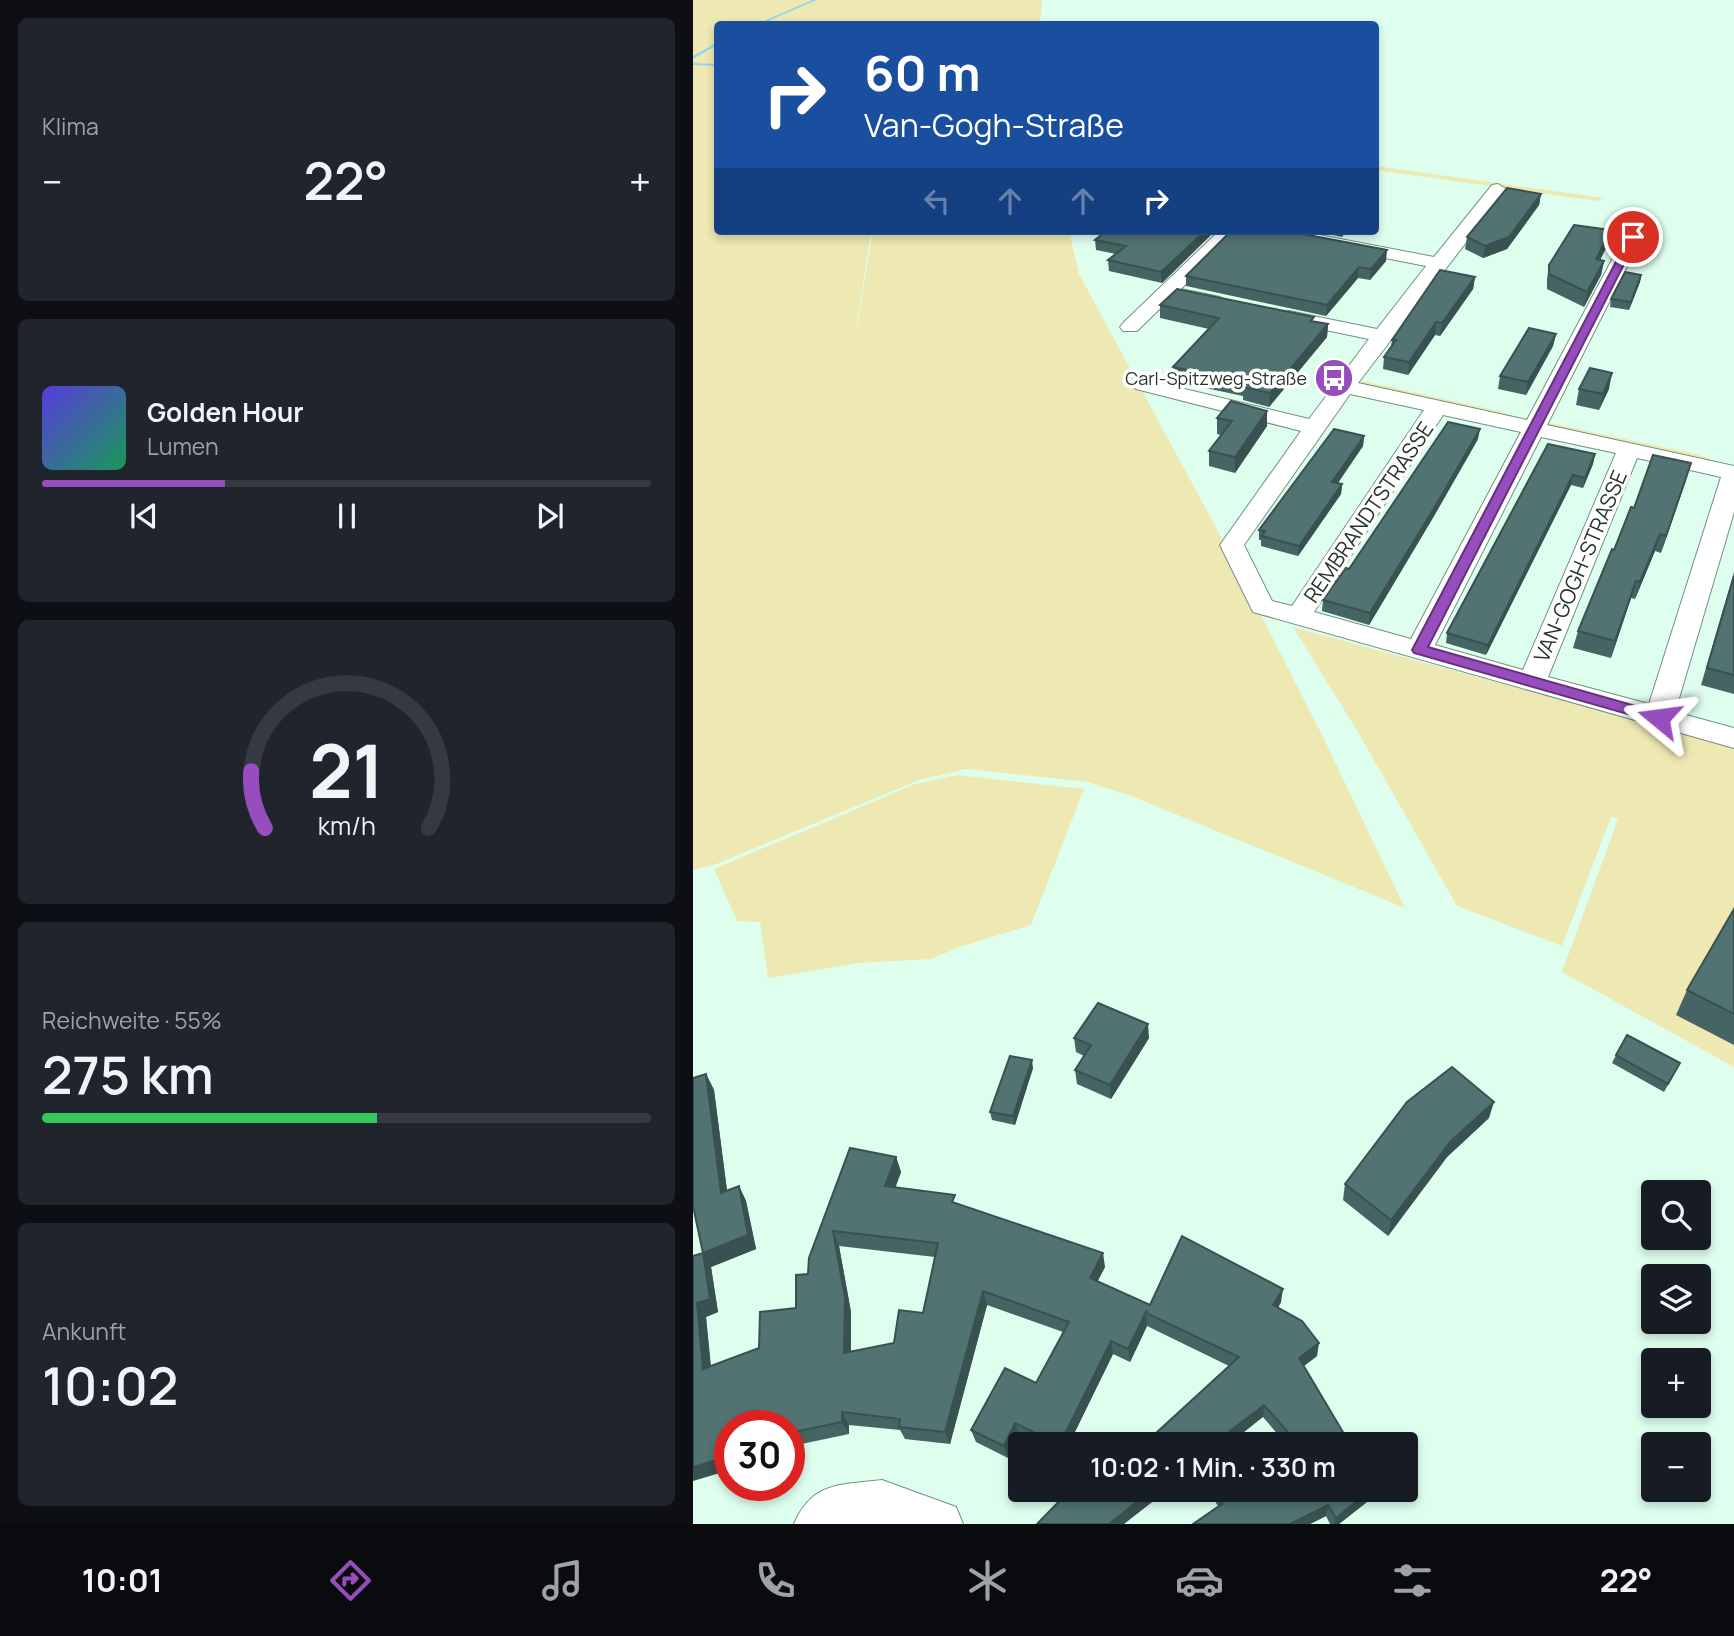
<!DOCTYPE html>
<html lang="de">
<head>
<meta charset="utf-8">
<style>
  body { margin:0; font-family:Manrope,sans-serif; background:#20242c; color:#f1f3f6; height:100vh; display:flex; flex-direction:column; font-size:26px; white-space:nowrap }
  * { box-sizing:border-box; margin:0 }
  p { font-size:23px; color:#9ea1a6 }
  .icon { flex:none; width:38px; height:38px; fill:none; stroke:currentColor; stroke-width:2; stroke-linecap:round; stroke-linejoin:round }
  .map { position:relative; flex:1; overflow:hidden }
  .side { display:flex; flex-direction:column; gap:18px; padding:18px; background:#0d0f14; width:693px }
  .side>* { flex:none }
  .hud { position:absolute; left:21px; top:21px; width:665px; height:214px; border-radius:7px; box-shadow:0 4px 10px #0003; background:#1a4fa0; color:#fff; overflow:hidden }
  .fabs { position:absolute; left:948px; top:1180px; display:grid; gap:14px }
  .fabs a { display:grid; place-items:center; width:70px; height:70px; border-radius:7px; background:#171b24; box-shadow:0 4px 10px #0003; font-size:35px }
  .speed { position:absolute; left:21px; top:1410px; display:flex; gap:14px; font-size:35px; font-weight:700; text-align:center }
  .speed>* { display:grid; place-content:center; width:91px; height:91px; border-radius:50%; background:#171b24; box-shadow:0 4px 10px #0003; line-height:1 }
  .speed .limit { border:10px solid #d22; background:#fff; color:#111 }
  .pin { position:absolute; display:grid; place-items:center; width:60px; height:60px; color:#fff; margin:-30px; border:4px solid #fff; border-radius:50%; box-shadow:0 2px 7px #0007 }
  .me { position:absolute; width:77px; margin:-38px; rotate:286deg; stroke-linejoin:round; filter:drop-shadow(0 0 5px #0008) }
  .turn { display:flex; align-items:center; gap:24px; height:147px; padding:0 35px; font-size:32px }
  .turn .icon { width:91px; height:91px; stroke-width:2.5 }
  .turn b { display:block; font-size:49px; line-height:60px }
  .lanes { display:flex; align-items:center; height:66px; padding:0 35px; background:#0003; justify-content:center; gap:35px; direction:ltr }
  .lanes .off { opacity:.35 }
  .big { font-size:52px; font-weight:600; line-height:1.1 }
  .side .widget { flex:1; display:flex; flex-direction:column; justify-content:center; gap:10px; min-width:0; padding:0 24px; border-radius:10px; background:#20242c }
  .side .dial { align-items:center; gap:0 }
  .dial svg { height:182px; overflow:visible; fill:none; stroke:#363941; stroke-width:7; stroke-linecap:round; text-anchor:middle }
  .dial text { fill:#f1f3f6; stroke:none }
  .song { display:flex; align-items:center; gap:21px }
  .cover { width:84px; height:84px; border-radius:10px; background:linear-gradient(135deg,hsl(250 70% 55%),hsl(150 70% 35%)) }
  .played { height:7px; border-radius:4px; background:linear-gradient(90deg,#984dbf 30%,#363941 30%) }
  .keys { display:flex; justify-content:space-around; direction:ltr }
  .heat { display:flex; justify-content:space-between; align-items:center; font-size:38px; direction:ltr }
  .charge { height:10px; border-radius:5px; background:linear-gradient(90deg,#34c759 55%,#363941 0) }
  .trip { position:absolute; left:315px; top:1432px; width:410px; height:70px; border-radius:7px; background:#171b24; box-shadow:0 4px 10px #0003; font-weight:600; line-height:70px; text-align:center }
  .tabs { display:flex; height:112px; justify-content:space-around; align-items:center; background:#090b0e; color:#9ea1a6 }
  .tabs .icon { width:49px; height:49px }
  .tabs .current { color:#984dbf }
  .tabs b { font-size:32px; color:#f1f3f6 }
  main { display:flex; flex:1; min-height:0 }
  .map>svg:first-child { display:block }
  .green { fill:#eee9b2 }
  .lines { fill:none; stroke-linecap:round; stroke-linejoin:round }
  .stream { fill:#94d5ed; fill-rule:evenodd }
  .minor-casing { stroke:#739082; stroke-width:2 }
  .minor { fill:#fff; fill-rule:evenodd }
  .wall { fill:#466463; fill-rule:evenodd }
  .shaded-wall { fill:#395150 }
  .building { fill:#517473; stroke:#395150; stroke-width:2; fill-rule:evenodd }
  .route { fill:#984dbf; stroke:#63327c; stroke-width:2 }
  .labels { text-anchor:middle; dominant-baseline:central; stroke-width:7; stroke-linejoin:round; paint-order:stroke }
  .far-poi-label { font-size:18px; fill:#28342e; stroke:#fff; text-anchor:end }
  .street-label { font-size:21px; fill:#28342e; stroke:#fff }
</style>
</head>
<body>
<main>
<section class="side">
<div class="widget"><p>Klima</p>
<div class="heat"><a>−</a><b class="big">22°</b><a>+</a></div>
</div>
<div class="widget">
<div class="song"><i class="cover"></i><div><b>Golden Hour</b><p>Lumen</p></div></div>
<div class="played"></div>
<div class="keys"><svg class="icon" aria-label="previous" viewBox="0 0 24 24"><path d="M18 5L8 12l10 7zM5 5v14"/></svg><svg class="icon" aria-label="pause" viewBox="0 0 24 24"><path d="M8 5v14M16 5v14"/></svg><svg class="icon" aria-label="next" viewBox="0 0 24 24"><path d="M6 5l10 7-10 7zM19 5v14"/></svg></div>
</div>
<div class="widget dial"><svg viewBox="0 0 100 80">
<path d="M14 69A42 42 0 1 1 86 69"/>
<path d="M14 69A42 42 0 0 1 8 44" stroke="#984dbf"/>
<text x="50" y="56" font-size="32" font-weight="700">21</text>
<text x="50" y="72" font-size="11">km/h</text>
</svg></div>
<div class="widget"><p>Reichweite · 55%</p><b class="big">275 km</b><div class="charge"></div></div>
<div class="widget"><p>Ankunft</p><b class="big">10:02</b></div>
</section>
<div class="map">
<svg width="1041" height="1524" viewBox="0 0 1041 1524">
  <rect width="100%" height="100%" fill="#defeee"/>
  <g class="green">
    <path d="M 0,0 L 349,0 L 347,24 L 24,24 L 24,231 L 178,231 L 160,350 L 180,231 L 376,231 L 386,274 L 533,546 L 630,737 L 712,908 L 438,796 L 395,782 L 273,769 L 226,780 L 21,865 L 0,870 Z"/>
    <path d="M 683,166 L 910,198 L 905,201 L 683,170 Z"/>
    <path d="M 670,381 L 806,411 L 831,419 L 830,422 L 667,385 Z"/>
    <path d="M 852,422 L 1003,454 L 1032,465 L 853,427 Z"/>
    <path d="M 600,627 L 1041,747 L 1041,1067 L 869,972 L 925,819 L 918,817 L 869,946 L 764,906 L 665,732 Z"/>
    <path d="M 264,775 L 391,789 L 338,925 L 269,946 L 238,959 L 166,963 L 75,978 L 67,922 L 44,921 L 21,869 L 222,784 Z"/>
  </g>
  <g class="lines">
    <g class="stream">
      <path d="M 119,0 L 124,0 L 68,24 L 64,24 Z"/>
      <path d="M 23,43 L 24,43 L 24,45 L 0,59 L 0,56 Z"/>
      <path d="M 0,63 L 24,64 L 24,66 L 0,65 Z"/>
    </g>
    <g class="minor-casing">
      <g id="minor">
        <path d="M 805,184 L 813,189 L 811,193 L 665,383 L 834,420 L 931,237 L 934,233 L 946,233 L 949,237 L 854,425 L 1041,466 L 1041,512 L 982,712 L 1041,728 L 1041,748 L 560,612 L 527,545 L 608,431 L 443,389 L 439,385 L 443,381 L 450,379 L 616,419 L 676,339 L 589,321 L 586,317 L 589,313 L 596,311 L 684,329 L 733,266 L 579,236 L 570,231 L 606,231 L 741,257 L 799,185 ZM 657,394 L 731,410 L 599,606 L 579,601 L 551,545 ZM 750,415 L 828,432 L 718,639 L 621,612 ZM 848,437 L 923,453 L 830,670 L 742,645 ZM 944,458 L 1028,477 L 956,704 L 855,677 Z"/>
        <path d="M 526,231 L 545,231 L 488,289 L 527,297 L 530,301 L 527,305 L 520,307 L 478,298 L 444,331 L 430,331 L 427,327 L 430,323 Z"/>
        <path d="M 189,1480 L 263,1507 L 270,1524 L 101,1524 C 119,1481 149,1485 189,1480 Z"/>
      </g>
    </g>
    <use href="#minor" class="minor"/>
  </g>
  <g class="wall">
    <path d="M 848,194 L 846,205 L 814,249 L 790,258 L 772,249 L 774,237 Z"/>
    <path d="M 918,230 L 915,244 L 907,260 L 911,261 L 908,275 L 891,307 L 854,289 L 854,279 L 856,265 Z"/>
    <path d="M 395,231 L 522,231 L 469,283 L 416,271 L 415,260 L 423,254 L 403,250 L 402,240 L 409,235 L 395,232 Z"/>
    <path d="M 620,231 L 654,231 L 649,237 Z"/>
    <path d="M 693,261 L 677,280 L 665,278 L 633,316 L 493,286 L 493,276 Z"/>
    <path d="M 948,275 L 947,282 L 936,310 L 917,307 L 918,299 Z"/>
    <path d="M 782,277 L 780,289 L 747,336 L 742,335 L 715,375 L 690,369 L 691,357 L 698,346 L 699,340 Z"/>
    <path d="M 467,305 L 621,322 L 635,324 L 634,337 L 576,407 L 550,400 L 550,396 L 480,381 L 480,367 L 516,329 L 467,318 Z"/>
    <path d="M 863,334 L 860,346 L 833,395 L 805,389 L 807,376 Z"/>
    <path d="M 886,389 L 916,389 L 906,410 L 883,405 Z"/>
    <path d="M 524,418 L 574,426 L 542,473 L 516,466 L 516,451 L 528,435 L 524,434 Z"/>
    <path d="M 671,436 L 670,446 L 644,483 L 649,484 L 648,494 L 605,556 L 568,546 L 568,540 L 566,540 L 566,530 Z"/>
    <path d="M 785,439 L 741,516 L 676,625 L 629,611 L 630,600 L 656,569 Z"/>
    <path d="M 855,444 L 902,454 L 900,464 L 890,488 L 878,485 L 793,655 L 753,643 L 754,633 Z"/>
    <path d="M 993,480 L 968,553 L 962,551 L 942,599 L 938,598 L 918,658 L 880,648 L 885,631 L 941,508 Z"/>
    <path d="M 1041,572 L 1041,694 L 1008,685 Z"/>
    <path d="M 1041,909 L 1041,1045 L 983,1015 L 994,990 Z"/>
    <path d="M 381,1038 L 456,1038 L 418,1099 L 384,1084 L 382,1070 L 391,1056 L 383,1052 Z"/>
    <path d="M 923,1055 L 987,1063 L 971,1092 L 919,1063 Z"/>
    <path d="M 340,1068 L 322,1125 L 299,1120 L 297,1112 Z"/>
    <path d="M 13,1074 L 21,1090 L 34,1190 L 46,1186 L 53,1201 L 63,1249 L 18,1267 L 25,1312 L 13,1317 L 18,1366 L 66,1348 L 103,1308 L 115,1274 L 116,1258 L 203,1157 L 208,1172 L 202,1187 L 264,1204 L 412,1267 L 404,1282 L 457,1305 L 588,1302 L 585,1308 L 624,1356 L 611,1366 L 657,1444 L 593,1444 L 570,1417 L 536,1366 L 454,1326 L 437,1362 L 420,1354 L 376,1444 L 344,1444 L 326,1435 L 315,1458 L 283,1442 L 278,1430 L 343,1383 L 370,1332 L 294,1305 L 257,1444 L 212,1439 L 207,1430 L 156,1425 L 156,1434 L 99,1446 L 97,1452 L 96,1452 L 96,1426 L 37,1426 L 0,1481 L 10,1253 ZM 146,1246 L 242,1257 L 230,1313 L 201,1343 L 158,1351 L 158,1312 Z"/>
    <path d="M 796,1118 L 754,1157 L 695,1236 L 650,1200 L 652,1184 Z"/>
    <path d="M 528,1489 L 682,1489 L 679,1498 L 646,1524 L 637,1524 L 633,1516 L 617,1524 L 500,1524 L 525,1506 L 523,1503 L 523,1492 Z"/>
  </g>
  <g class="shaded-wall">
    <path d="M 848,194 L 846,205 L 814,249 L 790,258 L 792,246 Z"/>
    <path d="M 918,230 L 915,244 L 900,274 L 903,259 Z"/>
    <path d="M 512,231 L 522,231 L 469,283 L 468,272 Z"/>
    <path d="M 694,250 L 693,261 L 677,280 L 678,269 Z"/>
    <path d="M 911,261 L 908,275 L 891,307 L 894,292 Z"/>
    <path d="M 666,267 L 665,278 L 633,316 L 634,305 Z"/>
    <path d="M 948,275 L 947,282 L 936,310 L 938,302 Z"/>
    <path d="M 782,277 L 780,289 L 747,336 L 749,323 Z"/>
    <path d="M 743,322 L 742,335 L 715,375 L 716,362 Z"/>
    <path d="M 635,324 L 634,337 L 576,407 L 577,393 Z"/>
    <path d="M 863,334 L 860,346 L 833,395 L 835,382 Z"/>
    <path d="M 919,373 L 916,389 L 906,410 L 910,394 Z"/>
    <path d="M 574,411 L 574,426 L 542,473 L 542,457 Z"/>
    <path d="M 787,429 L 785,439 L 741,516 L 676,625 L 677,613 Z"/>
    <path d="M 671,436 L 670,446 L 639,492 L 639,482 Z"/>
    <path d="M 902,454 L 900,464 L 890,488 L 892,478 Z"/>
    <path d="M 998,463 L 993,480 L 968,553 L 973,536 Z"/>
    <path d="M 880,475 L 878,485 L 793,655 L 795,645 Z"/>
    <path d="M 649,484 L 648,494 L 605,556 L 606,546 Z"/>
    <path d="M 967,534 L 962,551 L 942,599 L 947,582 Z"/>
    <path d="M 943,581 L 938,598 L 918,658 L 922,641 Z"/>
    <path d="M 455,1024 L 456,1038 L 418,1099 L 417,1085 Z"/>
    <path d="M 339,1060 L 340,1068 L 322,1125 L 320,1116 Z"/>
    <path d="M 13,1074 L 21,1090 L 36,1207 L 28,1193 Z"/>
    <path d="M 801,1102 L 796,1118 L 754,1157 L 695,1236 L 698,1220 L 758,1141 Z"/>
    <path d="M 203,1157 L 208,1172 L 198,1200 L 192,1186 Z"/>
    <path d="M 46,1186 L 53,1201 L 63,1249 L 18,1267 L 25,1312 L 13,1317 L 19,1382 L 10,1369 L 4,1303 L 10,1253 Z"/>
    <path d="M 140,1231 L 146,1246 L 158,1312 L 158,1366 L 151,1353 Z"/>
    <path d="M 410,1253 L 412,1267 L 399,1292 L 397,1278 Z"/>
    <path d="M 590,1289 L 588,1302 L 579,1318 L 580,1305 Z"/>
    <path d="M 290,1291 L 294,1305 L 257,1444 L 252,1432 Z"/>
    <path d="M 453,1313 L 454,1326 L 437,1362 L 435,1349 Z"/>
    <path d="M 418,1341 L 420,1354 L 376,1444 L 367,1444 Z"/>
    <path d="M 626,1343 L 624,1356 L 604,1371 L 606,1358 Z"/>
    <path d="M 571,1405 L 570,1417 L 536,1444 L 520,1444 Z"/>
    <path d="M 149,1412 L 156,1425 L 156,1434 L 149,1422 Z"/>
    <path d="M 322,1423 L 326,1435 L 315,1458 L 311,1446 Z"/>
    <path d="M 37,1456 L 37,1470 L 0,1481 L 0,1467 Z"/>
    <path d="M 460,1489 L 476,1489 L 431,1524 L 416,1524 Z"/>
    <path d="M 679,1489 L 682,1489 L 679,1498 L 646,1524 L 641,1524 L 643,1518 Z"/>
    <path d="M 635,1505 L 633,1516 L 617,1524 L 597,1524 Z"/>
  </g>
  <g class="building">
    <path d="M 814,188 L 848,194 L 816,237 L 792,246 L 774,237 Z"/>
    <path d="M 881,225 L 918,230 L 903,259 L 911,261 L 894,292 L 856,274 L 856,265 Z"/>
    <path d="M 413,231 L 512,231 L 468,272 L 415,260 L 433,246 L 402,240 Z"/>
    <path d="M 538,231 L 594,231 L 694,250 L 678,269 L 666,267 L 634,305 L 493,276 Z"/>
    <path d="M 747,270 L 782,277 L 749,323 L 743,322 L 716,362 L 691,357 L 703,340 L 699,340 Z"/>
    <path d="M 932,272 L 948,275 L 938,302 L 918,299 Z"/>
    <path d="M 484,289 L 621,317 L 618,321 L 635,324 L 577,393 L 550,387 L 553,383 L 480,367 L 526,318 L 467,305 Z"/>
    <path d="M 836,328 L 863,334 L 835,382 L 807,376 Z"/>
    <path d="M 897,368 L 919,373 L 910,394 L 886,389 Z"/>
    <path d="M 538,401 L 574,411 L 542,457 L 516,451 L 539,421 L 524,418 Z"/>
    <path d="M 755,422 L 787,429 L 743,505 L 677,613 L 630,600 L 653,568 L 656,569 Z"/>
    <path d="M 641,429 L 671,436 L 639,482 L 649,484 L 606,546 L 569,536 L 572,531 L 566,530 Z"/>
    <path d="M 855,444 L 902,454 L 892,478 L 880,475 L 795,645 L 754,633 Z"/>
    <path d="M 960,455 L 998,463 L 973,536 L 967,534 L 947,582 L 943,581 L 922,641 L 885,631 L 919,549 L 921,550 L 938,507 L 941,508 Z"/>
    <path d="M 1041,576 L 1041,675 L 1014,668 Z"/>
    <path d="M 1041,909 L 1041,1014 L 994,990 Z"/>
    <path d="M 405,1003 L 455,1024 L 417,1085 L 382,1070 L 398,1045 L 381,1038 Z"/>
    <path d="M 934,1035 L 987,1063 L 975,1084 L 923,1055 Z"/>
    <path d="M 317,1056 L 339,1060 L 320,1116 L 297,1112 Z"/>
    <path d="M 759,1067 L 801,1102 L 758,1141 L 698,1220 L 652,1184 L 714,1102 Z"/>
    <path d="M 13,1074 L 28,1193 L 46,1186 L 55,1235 L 10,1253 L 17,1299 L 4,1303 L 10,1369 L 66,1348 L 67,1312 L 103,1308 L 103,1275 L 115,1274 L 116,1258 L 157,1148 L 203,1157 L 192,1186 L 262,1195 L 259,1202 L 410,1253 L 397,1278 L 457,1305 L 489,1236 L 590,1289 L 580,1305 L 609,1321 L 626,1343 L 606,1358 L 657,1444 L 594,1444 L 601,1439 L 571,1405 L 520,1444 L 451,1444 L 546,1357 L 453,1313 L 454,1310 L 435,1349 L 418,1341 L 367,1444 L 364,1444 L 322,1423 L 311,1446 L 278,1430 L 312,1368 L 343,1383 L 376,1322 L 290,1291 L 252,1432 L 206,1427 L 207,1419 L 149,1412 L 149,1422 L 96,1433 L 96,1426 L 37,1426 L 37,1456 L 0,1467 L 0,1256 L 10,1253 L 0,1206 L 0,1078 ZM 140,1231 L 245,1243 L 230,1313 L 206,1310 L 201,1343 L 151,1353 L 152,1298 Z"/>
    <path d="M 427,1438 L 435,1444 L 422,1444 Z"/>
    <path d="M 378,1489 L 460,1489 L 416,1524 L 344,1524 Z"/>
    <path d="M 528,1489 L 679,1489 L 643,1518 L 635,1505 L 597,1524 L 500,1524 L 529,1504 L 523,1492 Z"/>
  </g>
  <path class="route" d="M 937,235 L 945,237 L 735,647 L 971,714 L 973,718 L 966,723 L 721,653 L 719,650 Z"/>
  <defs>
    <g id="bus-disc" transform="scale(2.0125)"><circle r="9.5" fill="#984dbf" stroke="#fff"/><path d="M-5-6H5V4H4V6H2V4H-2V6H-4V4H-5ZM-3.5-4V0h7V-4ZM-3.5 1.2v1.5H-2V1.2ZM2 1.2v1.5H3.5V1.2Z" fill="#fff"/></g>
  </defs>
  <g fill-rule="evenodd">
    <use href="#bus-disc" x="641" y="378"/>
  </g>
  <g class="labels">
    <g class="far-poi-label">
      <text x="614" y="378">Carl-Spitzweg-Straße</text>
    </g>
    <g class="street-label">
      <text transform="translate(675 512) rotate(-56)">REMBRANDTSTRASSE</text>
      <text transform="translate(887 566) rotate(-67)">VAN-GOGH-STRASSE</text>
    </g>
  </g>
</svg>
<div class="fabs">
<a><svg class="icon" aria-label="search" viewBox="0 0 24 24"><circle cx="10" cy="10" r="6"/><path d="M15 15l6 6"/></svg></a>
<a><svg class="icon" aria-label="layers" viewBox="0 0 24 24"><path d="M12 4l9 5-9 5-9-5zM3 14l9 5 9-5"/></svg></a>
<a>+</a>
<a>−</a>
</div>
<div class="speed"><div class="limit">30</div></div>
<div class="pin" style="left:940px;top:237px;background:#d93025"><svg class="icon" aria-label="arrive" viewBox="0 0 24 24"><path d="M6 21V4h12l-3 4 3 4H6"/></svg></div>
<svg class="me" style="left:966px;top:718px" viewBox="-20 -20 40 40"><path d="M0-17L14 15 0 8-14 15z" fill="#984dbf" stroke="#fff" stroke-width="4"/></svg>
<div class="trip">10:02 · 1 Min. · 330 m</div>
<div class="hud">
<div class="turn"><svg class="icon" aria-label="right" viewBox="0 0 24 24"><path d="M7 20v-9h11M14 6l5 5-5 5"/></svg><div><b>60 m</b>Van-Gogh-Straße</div></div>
<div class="lanes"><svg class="icon off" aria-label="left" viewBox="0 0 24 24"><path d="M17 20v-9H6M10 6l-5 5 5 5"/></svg><svg class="icon off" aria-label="ahead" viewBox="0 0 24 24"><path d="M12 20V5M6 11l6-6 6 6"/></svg><svg class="icon off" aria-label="ahead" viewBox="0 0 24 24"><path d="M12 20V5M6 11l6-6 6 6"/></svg><svg class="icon" aria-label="right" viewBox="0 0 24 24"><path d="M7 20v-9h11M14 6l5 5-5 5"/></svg></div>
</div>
</div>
</main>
<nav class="tabs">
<b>10:01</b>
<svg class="icon current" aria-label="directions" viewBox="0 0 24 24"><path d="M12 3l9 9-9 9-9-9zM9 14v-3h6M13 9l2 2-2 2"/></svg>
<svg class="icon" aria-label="music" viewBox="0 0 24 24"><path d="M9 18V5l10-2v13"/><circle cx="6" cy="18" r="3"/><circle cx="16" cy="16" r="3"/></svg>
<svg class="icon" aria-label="phone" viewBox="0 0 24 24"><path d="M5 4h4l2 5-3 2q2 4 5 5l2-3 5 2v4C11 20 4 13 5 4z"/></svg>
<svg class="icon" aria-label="climate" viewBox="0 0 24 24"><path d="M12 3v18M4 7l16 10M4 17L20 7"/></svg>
<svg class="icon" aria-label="car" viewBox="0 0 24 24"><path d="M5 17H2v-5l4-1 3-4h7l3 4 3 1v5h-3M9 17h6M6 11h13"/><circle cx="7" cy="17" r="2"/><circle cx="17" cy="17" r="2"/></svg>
<svg class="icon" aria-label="filters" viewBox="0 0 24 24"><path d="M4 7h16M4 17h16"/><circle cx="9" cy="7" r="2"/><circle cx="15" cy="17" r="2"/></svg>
<b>22°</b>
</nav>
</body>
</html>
